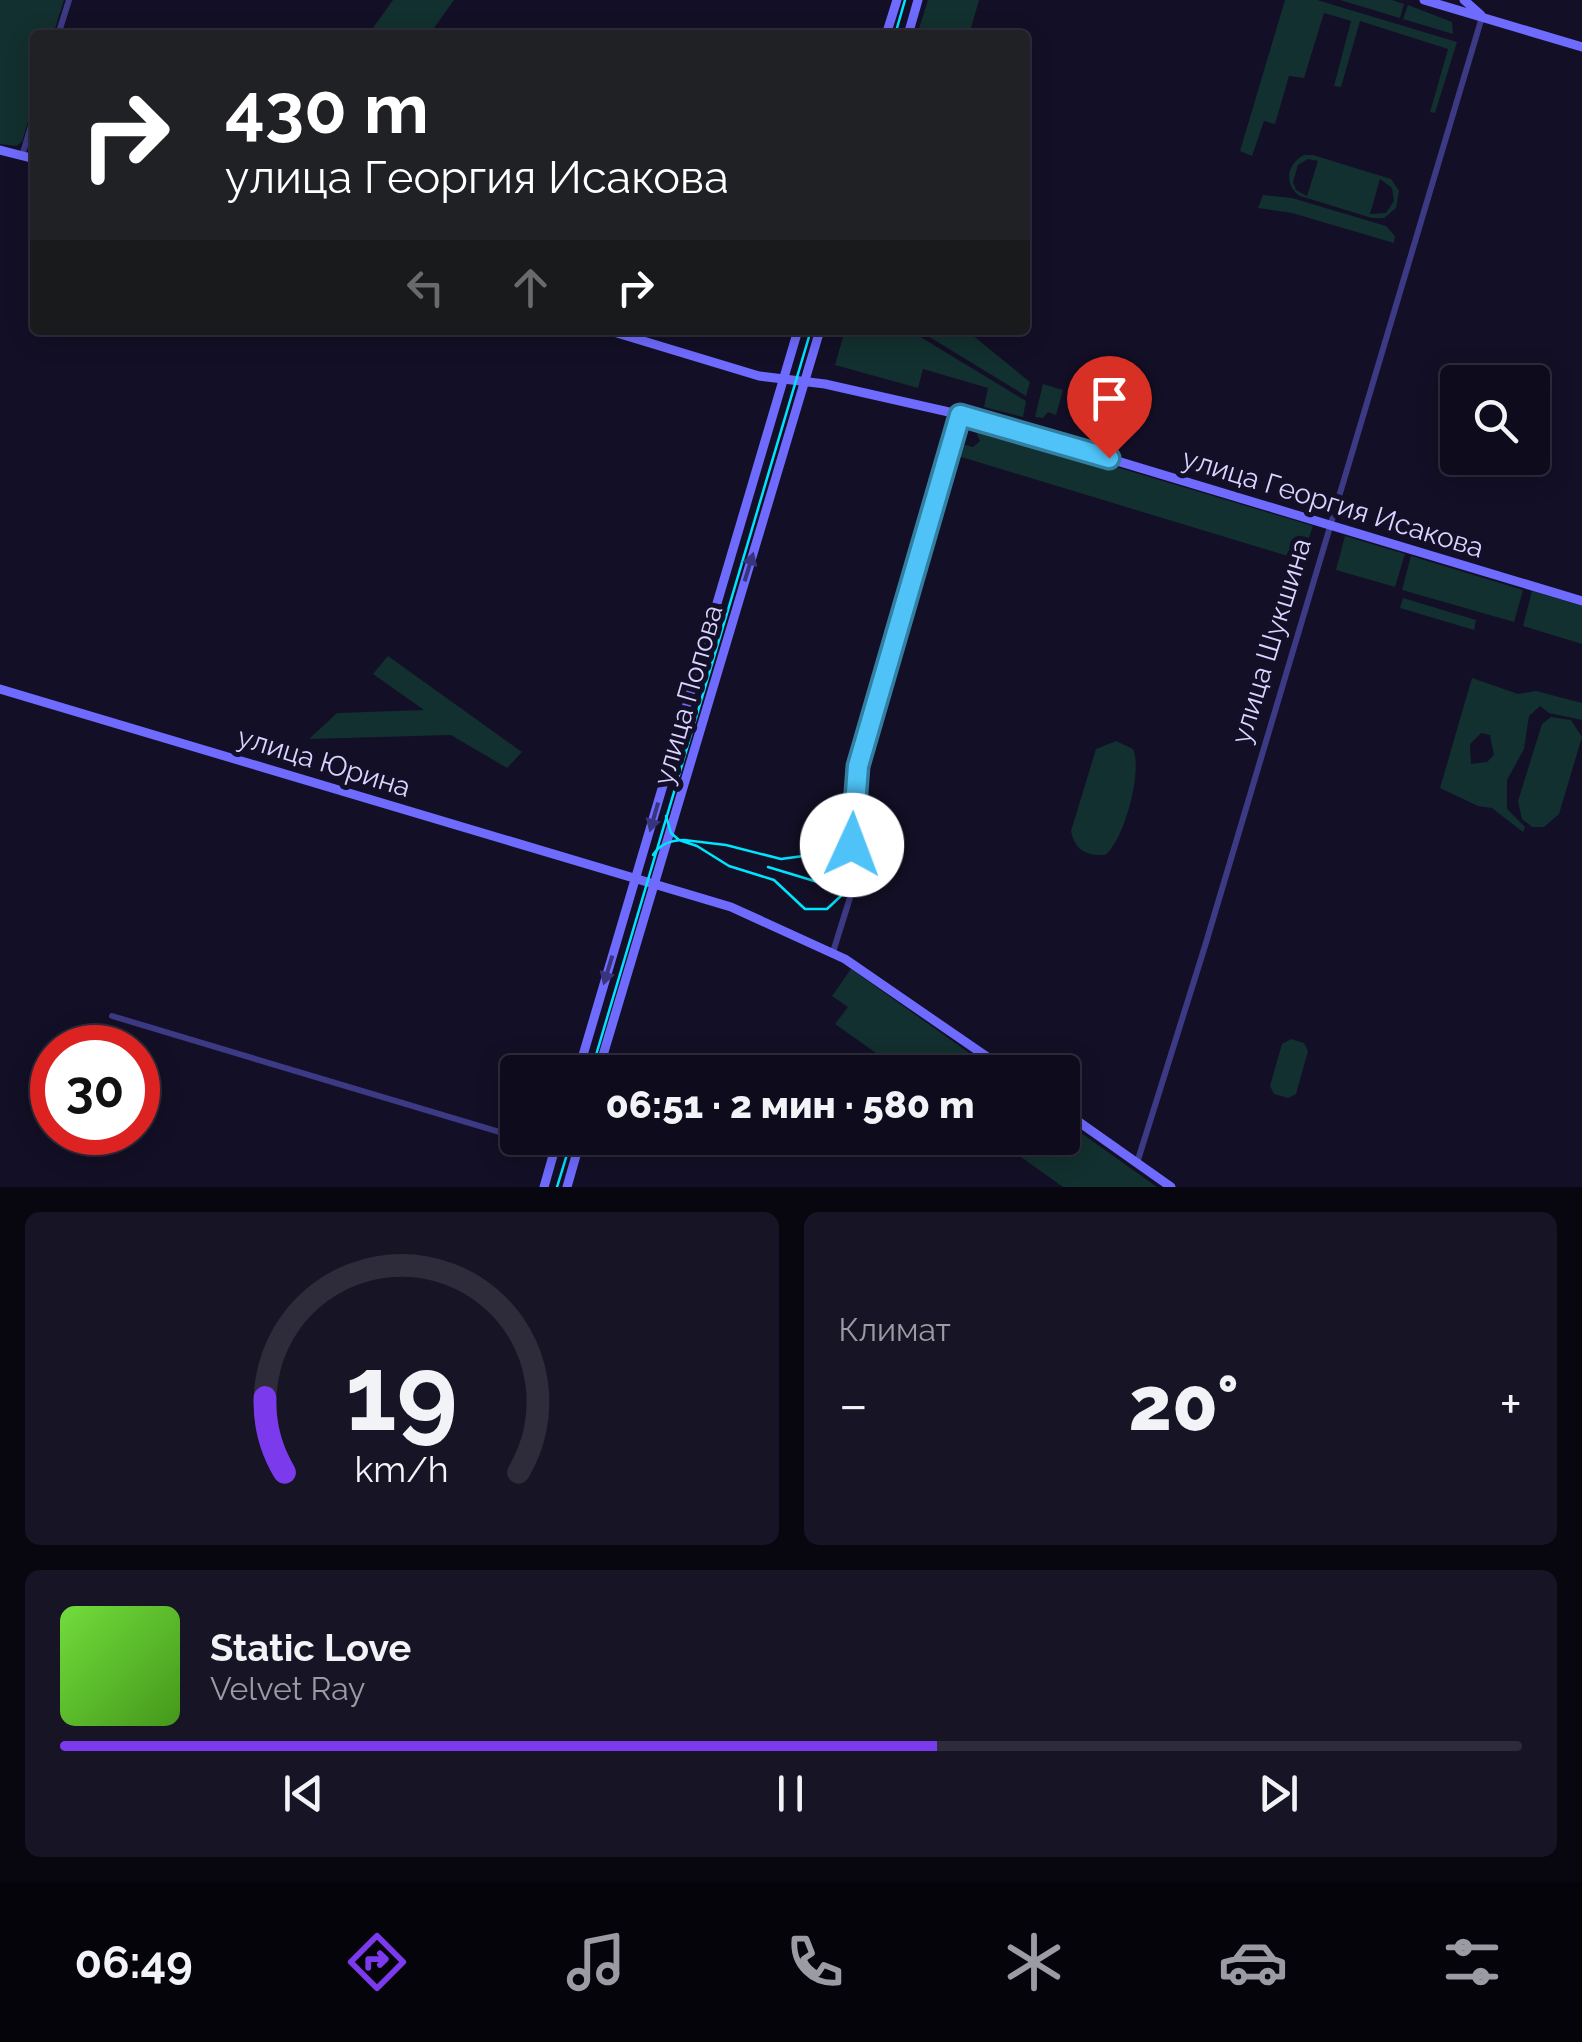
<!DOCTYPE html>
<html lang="ru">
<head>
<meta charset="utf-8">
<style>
  body { margin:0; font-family:Raleway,sans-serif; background:#171425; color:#f1f3f6; height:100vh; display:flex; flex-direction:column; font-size:38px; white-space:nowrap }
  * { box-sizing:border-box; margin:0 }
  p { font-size:32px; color:#9b9ba3 }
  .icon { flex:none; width:55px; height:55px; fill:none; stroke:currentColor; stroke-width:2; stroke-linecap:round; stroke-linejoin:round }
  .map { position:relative; height:1187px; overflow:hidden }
  .side { display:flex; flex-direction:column; gap:25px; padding:25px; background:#08060f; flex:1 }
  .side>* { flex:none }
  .guide { position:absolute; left:30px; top:30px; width:1000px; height:305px; border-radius:10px; box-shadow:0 5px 25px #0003,0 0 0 2px #2e2b3b; background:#202124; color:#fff; overflow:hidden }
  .buttons { position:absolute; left:1440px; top:365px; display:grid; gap:20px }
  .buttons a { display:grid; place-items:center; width:110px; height:110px; border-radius:10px; background:#0e0b1c; box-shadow:0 5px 25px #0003,0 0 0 2px #2e2b3b; font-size:50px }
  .speed { position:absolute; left:30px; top:1025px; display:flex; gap:20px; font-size:50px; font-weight:700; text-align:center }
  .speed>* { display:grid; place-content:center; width:130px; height:130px; border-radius:50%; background:#0e0b1c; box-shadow:0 5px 25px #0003,0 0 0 2px #2e2b3b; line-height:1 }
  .speed .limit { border:15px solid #d22; background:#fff; color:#111 }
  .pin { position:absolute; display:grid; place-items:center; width:85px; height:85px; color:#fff; margin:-102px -42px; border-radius:50% 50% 50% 0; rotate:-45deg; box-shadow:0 0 10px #0007 }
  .pin .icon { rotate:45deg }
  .me { position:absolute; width:110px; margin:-55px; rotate:2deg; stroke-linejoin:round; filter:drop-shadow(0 0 8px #0008) }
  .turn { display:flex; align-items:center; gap:35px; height:210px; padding:0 30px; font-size:45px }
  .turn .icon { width:130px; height:130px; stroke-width:2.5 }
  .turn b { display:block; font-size:70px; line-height:85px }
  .lanes { display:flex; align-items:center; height:95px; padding:0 30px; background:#0003; justify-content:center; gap:50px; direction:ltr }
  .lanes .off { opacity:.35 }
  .big { font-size:75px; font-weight:800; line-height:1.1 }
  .side .card { flex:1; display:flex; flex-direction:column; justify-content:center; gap:15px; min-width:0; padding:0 35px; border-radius:15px; background:#171425 }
  .side .dial { align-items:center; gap:0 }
  .dial svg { height:260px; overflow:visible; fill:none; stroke:#2e2b3b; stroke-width:7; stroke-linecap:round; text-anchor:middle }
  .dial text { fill:#f1f3f6; stroke:none }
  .song { display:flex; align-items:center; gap:30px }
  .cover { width:120px; height:120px; border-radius:15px; background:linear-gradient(135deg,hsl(100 70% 55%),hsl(100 70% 35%)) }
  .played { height:10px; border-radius:5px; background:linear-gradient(90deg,#7c3aed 60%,#2e2b3b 60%) }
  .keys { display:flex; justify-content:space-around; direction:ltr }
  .heat { display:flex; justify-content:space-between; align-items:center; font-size:55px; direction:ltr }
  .side .tiles { flex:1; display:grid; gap:25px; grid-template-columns:1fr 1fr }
  .card:last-child { grid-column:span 2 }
  .trip { position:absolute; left:500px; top:1055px; width:580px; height:100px; border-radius:10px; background:#0e0b1c; box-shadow:0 5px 25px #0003,0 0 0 2px #2e2b3b; font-weight:800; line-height:100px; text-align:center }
  .tabs { display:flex; height:160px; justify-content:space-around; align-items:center; background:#06040b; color:#9b9ba3 }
  .tabs .icon { width:70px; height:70px }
  .tabs .active { color:#7c3aed }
  .tabs b { font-size:45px; color:#f1f3f6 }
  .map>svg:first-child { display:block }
  .green { fill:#12302f; fill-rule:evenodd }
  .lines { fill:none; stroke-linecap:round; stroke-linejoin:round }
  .street { stroke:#3d3a85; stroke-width:6 }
  .secondary { stroke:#6f6bff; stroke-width:9 }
  .tram { stroke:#00e5ff; stroke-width:2.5 }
  .oneway { fill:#38347d }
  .route-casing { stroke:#337fa1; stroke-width:25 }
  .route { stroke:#4fc3f7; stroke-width:18 }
  .labels { text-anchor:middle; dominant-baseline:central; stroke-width:10; stroke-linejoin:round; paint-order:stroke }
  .street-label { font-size:28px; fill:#d9d4ff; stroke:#130f26 }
</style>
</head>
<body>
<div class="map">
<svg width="1582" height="1187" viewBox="0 0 1582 1187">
  <rect width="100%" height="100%" fill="#130f26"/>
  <g class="green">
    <path d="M 0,0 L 64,0 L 53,35 L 35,35 L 35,98 L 22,142 L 16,146 L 0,144 Z"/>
    <path d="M 393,0 L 454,0 L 429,35 L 368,35 Z"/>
    <path d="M 928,0 L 979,0 L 969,35 L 917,35 Z"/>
    <path d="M 1285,0 L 1317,0 L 1457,42 L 1435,113 L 1430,112 L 1448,49 L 1360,21 L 1341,87 L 1334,86 L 1351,21 L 1324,13 L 1304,78 L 1289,76 L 1275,124 L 1264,121 L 1252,156 L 1240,151 Z"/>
    <path d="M 1340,0 L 1392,0 L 1404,4 L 1400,18 Z"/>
    <path d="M 1408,5 L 1452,22 L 1453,34 L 1403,19 Z"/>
    <path d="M 1304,155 L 1313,155 L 1391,179 L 1399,191 L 1396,208 L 1384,218 L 1372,218 L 1300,196 C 1284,185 1286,164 1304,155 ZM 1308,159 L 1318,161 L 1307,196 L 1296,190 L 1293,182 L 1298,165 ZM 1380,179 L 1392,188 L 1394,201 L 1386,213 L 1370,214 Z"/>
    <path d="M 1263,195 L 1292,198 L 1386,226 L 1395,236 L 1394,243 L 1292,213 L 1258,208 Z"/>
    <path d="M 845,330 L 909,330 L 1026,401 L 1023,417 L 984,407 L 988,388 L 923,369 L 918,388 L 835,365 Z"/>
    <path d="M 918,330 L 966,330 L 1030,382 L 1026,396 Z"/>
    <path d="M 1043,384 L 1063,390 L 1056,415 L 1048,412 L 1043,418 L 1035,417 Z"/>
    <path d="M 973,424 L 1313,526 L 1301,560 L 958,456 L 962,444 L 973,447 L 980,441 Z"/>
    <path d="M 1345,536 L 1405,554 L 1395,587 L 1336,570 Z"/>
    <path d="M 1411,556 L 1523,590 L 1514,622 L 1402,590 Z"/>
    <path d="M 1532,591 L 1582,606 L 1582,644 L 1523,626 Z"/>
    <path d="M 1403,598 L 1476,620 L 1474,630 L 1400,608 Z"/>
    <path d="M 388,656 L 522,752 L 507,768 L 451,735 L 309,739 L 337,713 L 424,710 L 373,674 Z"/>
    <path d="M 1472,678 L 1518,694 L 1536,691 L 1582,703 L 1582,720 L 1549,713 L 1540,706 L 1529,716 L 1524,749 L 1507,780 L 1507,809 L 1525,827 L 1523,832 L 1492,808 L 1478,806 L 1440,788 ZM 1481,733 L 1490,735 L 1494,755 L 1487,762 L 1471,764 L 1470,744 Z"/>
    <path d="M 1551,717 L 1571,720 L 1582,737 L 1559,814 L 1544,827 L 1532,827 L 1522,819 L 1518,801 L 1542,724 Z"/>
    <path d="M 1116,741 L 1133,749 C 1143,770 1124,841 1105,855 C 1086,856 1075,850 1071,831 L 1096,749 Z"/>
    <path d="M 851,969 L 996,1072 L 903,1072 L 835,1024 L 848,1007 L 832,996 Z"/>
    <path d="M 1291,1039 L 1304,1043 L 1308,1051 L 1296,1094 L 1288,1098 L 1274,1094 L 1270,1086 L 1282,1044 Z"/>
    <path d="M 1063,1120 L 1157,1187 L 1063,1187 L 994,1138 L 1062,1138 Z"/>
  </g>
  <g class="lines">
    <g class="street">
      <path d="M 58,35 L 69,0"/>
      <path d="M 22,156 L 35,112"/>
      <path d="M 833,952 L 853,888 L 852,821 L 858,766 L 960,415"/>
      <path d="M 112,1016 L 576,1155"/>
      <path d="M 1137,1163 L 1205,946 L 1482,17"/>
    </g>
    <g class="secondary">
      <path d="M 1424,0 L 1582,47"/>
      <path d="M 1464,0 L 1481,15"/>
      <path d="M 886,35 L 897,0"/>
      <path d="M 908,35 L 918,0"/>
      <path d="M 0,150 L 35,159"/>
      <path d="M 607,330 L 759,376 L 825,384 L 971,417 L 1582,601"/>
      <path d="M 0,689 L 731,907 L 845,959 L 1009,1072"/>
      <path d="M 578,1072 L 798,330"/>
      <path d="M 598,1072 L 820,330"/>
      <path d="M 1062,1110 L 1171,1187"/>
      <path d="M 544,1187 L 558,1138"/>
      <path d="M 567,1187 L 581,1138"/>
    </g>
    <g class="tram">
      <path d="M 895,35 L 905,0"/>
      <path d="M 653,855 C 660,844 671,840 684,840 L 726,845 L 781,859 L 818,854 L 829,856 L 844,872 L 843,894 L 827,909 L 805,909 L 774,880 L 729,866 L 697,846 L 679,840 L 671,833 L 666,816"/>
      <path d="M 768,867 L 821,883"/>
      <path d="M 591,1072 L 811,330"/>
      <path d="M 557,1187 L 572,1138"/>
    </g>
  </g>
  <defs><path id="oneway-solid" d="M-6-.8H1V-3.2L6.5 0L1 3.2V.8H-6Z" transform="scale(2.5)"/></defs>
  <g class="oneway">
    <use href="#oneway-solid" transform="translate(749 567) rotate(-73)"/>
    <use href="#oneway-solid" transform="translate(654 817) rotate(106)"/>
    <use href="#oneway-solid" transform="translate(608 970) rotate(107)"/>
  </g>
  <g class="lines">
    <g class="route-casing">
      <path id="route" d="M 852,845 L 858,766 L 960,415 L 1109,458"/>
    </g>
    <use href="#route" class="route"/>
  </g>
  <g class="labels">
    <g class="street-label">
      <text transform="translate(1333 503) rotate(17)">улица Георгия Исакова</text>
      <text transform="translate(1271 641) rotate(-73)">улица Шукшина</text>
      <text transform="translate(688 695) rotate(-74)">улица Попова</text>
      <text transform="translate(324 762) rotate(17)">улица Юрина</text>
    </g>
  </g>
</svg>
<div class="buttons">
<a><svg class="icon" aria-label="search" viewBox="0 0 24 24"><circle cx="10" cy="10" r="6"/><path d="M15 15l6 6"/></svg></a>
</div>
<div class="speed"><div class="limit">30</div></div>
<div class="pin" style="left:1109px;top:458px;background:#d93025"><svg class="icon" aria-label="arrive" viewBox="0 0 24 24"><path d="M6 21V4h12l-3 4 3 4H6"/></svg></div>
<svg class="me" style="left:852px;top:845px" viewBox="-20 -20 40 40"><circle r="19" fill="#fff"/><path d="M0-13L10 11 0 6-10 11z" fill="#4fc3f7"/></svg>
<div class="trip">06:51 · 2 мин · 580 m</div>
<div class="guide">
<div class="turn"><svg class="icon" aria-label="right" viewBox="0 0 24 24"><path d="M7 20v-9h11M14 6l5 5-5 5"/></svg><div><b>430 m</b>улица Георгия Исакова</div></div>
<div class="lanes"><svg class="icon off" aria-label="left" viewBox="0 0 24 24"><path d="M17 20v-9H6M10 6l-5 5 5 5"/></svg><svg class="icon off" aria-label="ahead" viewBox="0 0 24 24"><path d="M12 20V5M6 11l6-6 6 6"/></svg><svg class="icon" aria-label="right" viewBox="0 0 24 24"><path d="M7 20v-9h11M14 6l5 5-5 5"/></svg></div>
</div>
</div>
<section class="side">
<div class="tiles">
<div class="card dial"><svg viewBox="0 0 100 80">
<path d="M14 69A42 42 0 1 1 86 69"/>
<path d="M14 69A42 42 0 0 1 8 46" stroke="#7c3aed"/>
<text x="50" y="56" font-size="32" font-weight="700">19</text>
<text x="50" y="72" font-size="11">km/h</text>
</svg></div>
<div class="card"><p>Климат</p>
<div class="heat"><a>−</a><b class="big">20°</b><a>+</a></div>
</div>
<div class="card">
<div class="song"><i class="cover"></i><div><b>Static Love</b><p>Velvet Ray</p></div></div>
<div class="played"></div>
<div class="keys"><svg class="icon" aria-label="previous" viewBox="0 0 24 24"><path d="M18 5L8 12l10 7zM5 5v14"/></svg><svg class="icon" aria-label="pause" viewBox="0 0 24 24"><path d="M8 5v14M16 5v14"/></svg><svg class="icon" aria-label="next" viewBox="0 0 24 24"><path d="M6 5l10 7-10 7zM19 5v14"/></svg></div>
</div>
</div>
</section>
<nav class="tabs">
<b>06:49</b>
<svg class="icon active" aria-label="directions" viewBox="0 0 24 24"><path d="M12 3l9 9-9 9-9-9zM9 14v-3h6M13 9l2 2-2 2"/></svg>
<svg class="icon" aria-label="music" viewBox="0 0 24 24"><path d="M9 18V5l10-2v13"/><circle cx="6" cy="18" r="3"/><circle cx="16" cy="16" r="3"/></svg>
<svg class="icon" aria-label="phone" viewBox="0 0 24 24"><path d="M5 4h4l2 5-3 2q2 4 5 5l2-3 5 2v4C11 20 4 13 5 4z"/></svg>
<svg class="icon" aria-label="climate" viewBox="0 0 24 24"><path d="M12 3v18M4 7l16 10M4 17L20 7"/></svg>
<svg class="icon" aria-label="car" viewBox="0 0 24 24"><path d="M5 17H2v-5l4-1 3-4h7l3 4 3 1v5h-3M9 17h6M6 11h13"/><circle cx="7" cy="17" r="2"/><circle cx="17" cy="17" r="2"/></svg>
<svg class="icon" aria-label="filters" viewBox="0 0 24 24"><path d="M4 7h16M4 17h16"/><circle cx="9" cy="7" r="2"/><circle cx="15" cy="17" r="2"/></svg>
</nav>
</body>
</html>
